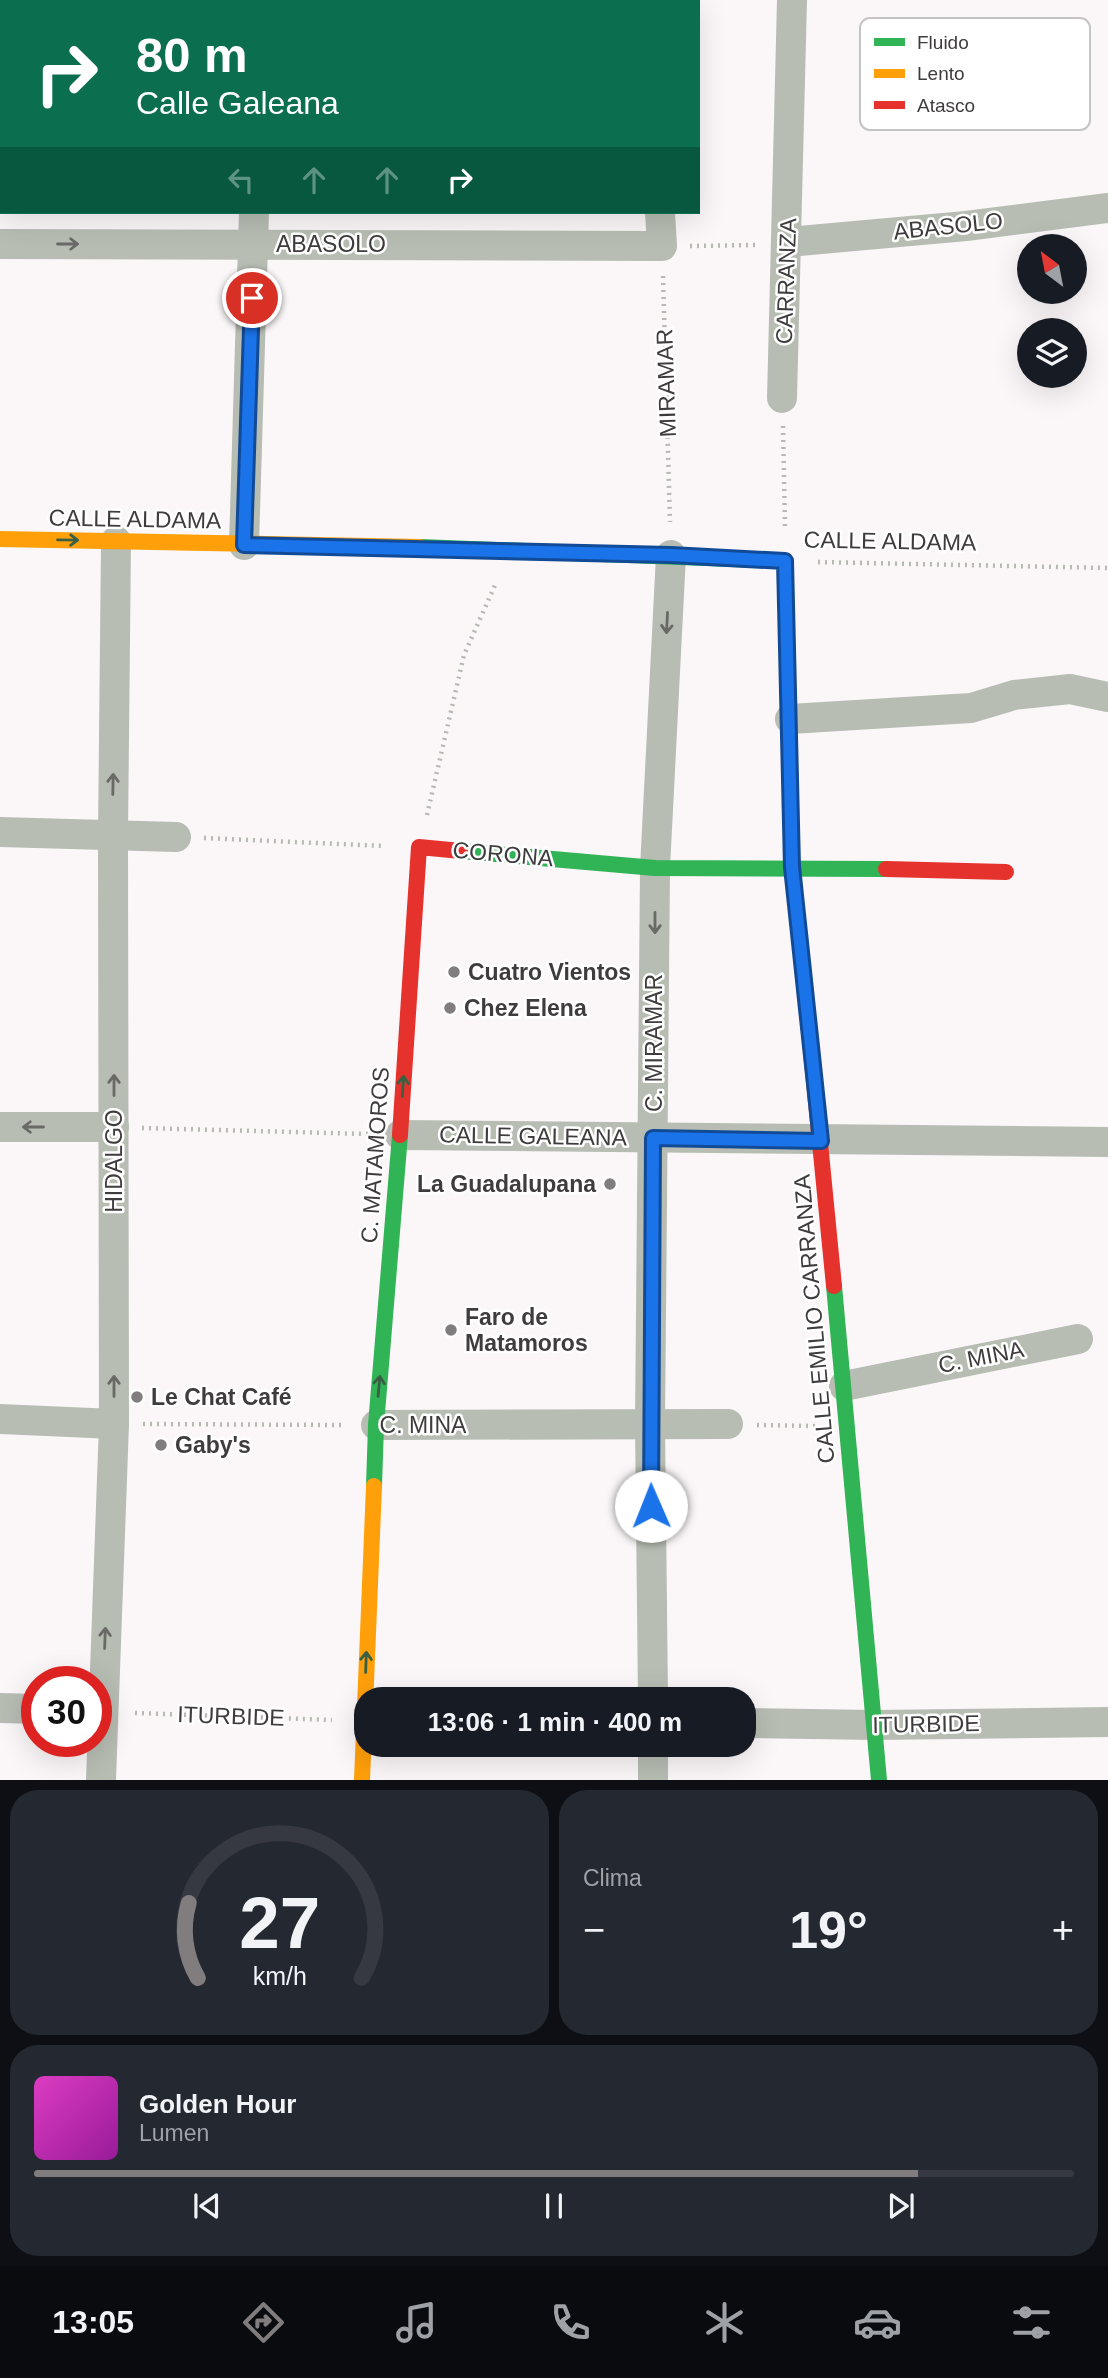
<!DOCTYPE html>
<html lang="es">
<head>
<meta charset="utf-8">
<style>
  body { margin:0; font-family:Arial,sans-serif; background:#242831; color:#f1f3f6; height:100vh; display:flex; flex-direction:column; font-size:26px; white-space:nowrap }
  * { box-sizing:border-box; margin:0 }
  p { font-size:23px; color:#9ea1a6 }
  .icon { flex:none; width:38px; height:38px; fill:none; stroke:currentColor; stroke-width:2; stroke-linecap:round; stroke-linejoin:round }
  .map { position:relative; height:1780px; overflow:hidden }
  .drawer { display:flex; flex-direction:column; gap:10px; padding:10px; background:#0d0f14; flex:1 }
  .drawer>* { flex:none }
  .hud { position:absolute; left:0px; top:0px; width:700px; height:214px; box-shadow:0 7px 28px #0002; background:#0b6e4f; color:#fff; overflow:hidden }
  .needle { width:46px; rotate:328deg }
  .tools { position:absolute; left:1017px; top:234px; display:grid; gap:14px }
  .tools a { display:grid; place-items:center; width:70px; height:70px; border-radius:50%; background:#171b24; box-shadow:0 7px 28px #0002; font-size:35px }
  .speed { position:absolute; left:21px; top:1666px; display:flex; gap:14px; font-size:35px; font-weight:700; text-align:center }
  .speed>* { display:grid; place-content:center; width:91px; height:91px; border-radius:50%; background:#171b24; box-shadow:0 7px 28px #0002; line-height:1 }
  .speed .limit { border:10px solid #d22; background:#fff; color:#111 }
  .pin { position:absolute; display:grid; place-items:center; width:60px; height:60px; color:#fff; margin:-30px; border:4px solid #fff; border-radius:50%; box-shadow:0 2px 7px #0007 }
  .me { position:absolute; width:77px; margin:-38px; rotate:359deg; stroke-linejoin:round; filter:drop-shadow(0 0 5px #0008) }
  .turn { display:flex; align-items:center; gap:24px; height:147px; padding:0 21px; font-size:32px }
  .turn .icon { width:91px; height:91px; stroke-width:2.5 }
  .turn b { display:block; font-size:49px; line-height:60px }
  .lanes { display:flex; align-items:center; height:66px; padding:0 21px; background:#0003; justify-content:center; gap:35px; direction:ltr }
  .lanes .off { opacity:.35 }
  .big { font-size:52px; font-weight:700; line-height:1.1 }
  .drawer .card { flex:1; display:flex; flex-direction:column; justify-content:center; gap:10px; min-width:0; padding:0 24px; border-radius:28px; background:#242831 }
  .drawer .dial { align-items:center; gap:0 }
  .dial svg { height:182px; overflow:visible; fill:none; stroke:#363941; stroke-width:7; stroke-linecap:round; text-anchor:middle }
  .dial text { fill:#f1f3f6; stroke:none }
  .song { display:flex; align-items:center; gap:21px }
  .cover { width:84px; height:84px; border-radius:10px; background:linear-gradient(135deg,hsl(310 70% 55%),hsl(300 70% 35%)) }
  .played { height:7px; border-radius:4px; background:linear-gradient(90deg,#817d7f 85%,#363941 85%) }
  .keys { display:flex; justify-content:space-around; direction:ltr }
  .heat { display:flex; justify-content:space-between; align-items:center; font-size:38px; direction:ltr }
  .drawer .tiles { flex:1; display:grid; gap:10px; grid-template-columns:1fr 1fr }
  .card:last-child { grid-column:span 2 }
  .trip { position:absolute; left:354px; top:1687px; width:402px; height:70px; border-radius:28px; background:#171b24; box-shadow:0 7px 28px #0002; font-weight:700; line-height:70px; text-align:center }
  .tab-bar { display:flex; height:112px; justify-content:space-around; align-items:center; background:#090b0e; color:#9ea1a6 }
  .tab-bar .icon { width:49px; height:49px }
  .tab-bar .on { color:#817d7f }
  .tab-bar b { font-size:32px; color:#f1f3f6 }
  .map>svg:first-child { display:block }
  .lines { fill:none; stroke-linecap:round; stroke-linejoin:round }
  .path { stroke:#b5b9b2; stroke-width:4.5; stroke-dasharray:2 5; stroke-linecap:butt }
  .street { stroke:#b7bdb3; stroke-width:30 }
  .fast { stroke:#30b455; stroke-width:16 }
  .slow { stroke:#ff9f0a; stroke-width:16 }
  .jam { stroke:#e5322d; stroke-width:16 }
  .oneway { stroke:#696966 }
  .oneway2 { stroke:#3a6044 }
  .route-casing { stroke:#114b97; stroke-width:18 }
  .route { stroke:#1a73e8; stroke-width:12 }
  .poi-dot { fill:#817d7f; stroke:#fff; stroke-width:2.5 }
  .labels { text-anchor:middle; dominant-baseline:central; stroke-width:5; stroke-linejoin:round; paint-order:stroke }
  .street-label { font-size:23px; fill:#3f3c3d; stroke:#fff }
  .poi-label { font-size:23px; font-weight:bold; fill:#3f3c3d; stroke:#fff; text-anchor:start }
  .key { fill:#fff; stroke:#c5c4c5; stroke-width:2 }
  .key-label { font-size:19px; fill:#3f3c3d }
</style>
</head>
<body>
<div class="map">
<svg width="1108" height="1780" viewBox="0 0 1108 1780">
  <rect width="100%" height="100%" fill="#fbf7f9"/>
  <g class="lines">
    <g class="path">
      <path d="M 690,246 L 755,245"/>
      <path d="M 663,276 L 670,522"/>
      <path d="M 783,426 L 785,526"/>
      <path d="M 818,562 L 1108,568"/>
      <path d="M 427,815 L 464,655 L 496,583"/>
      <path d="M 204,838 L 384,846"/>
      <path d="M 142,1128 L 368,1134"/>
      <path d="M 143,1424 L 341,1425"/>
      <path d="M 757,1425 L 815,1426"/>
      <path d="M 135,1713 L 332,1720"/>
    </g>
    <g class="street">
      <path d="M 256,2 L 256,0"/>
      <path d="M 788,242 L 966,226 L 1108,208"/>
      <path d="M 0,244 L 662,246 L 660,212"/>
      <path d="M 782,398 L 792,0"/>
      <path d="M 244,545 L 254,212"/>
      <path d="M 790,719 L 971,708 L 1014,695 L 1070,689 L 1108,697"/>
      <path d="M 0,832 L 176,837"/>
      <path d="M 0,1127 L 114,1127"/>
      <path d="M 400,1135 L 1108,1142"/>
      <path d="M 844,1386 L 1078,1339"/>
      <path d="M 0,1419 L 114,1424"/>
      <path d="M 376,1425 L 728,1424"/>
      <path d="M 653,1699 L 650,1423 L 655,868 L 671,555"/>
      <path d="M 0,1708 L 37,1709"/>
      <path d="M 744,1723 L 874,1725 L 1108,1722"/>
      <path d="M 101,1780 L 114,1424 L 113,835 L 116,541"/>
      <path d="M 653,1780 L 653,1745"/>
    </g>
    <g class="fast">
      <path d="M 420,547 L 785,561 L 786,589"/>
      <path d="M 461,851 L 655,868 L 886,869"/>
      <path d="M 834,1286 L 879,1780"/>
      <path d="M 374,1486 L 376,1425 L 400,1135"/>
    </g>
    <g class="slow">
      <path d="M 0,539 L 420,547"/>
      <path d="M 786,589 L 792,867 L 802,959"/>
      <path d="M 362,1780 L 374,1486"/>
    </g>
    <g class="jam">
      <path d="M 886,869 L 1006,872"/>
      <path d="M 802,959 L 834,1286"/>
      <path d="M 400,1135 L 419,847 L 461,851"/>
    </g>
  </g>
  <defs><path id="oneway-shaft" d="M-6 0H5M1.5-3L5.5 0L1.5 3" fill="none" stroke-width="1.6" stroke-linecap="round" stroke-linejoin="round" transform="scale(1.75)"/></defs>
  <g class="oneway">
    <use href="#oneway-shaft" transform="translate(68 244)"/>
    <use href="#oneway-shaft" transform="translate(667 623) rotate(93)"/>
    <use href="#oneway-shaft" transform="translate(113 784) rotate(-89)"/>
    <use href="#oneway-shaft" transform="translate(655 923) rotate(90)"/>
    <use href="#oneway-shaft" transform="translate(114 1085) rotate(-90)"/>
    <use href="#oneway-shaft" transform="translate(33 1127) rotate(-180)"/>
    <use href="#oneway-shaft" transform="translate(114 1386) rotate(-90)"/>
    <use href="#oneway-shaft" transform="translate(105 1638) rotate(-88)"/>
  </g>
  <g class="oneway2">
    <use href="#oneway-shaft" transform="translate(68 540) rotate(1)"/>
    <use href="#oneway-shaft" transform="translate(403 1086) rotate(-86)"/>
    <use href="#oneway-shaft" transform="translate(379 1386) rotate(-85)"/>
    <use href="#oneway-shaft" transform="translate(366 1662) rotate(-88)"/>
  </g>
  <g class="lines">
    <g class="route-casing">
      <path id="route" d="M 252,298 L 244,545 L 671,555 L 785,561 L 792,867 L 821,1141 L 653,1138 L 651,1506"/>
    </g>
    <use href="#route" class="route"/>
  </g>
  <g class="poi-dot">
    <circle cx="454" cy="972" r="7"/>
    <circle cx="450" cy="1008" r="7"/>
    <circle cx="610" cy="1184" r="7"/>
    <circle cx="451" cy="1330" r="7"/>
    <circle cx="137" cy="1397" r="7"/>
    <circle cx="161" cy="1445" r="7"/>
  </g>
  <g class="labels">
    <g class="street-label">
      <text transform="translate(948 226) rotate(-6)">ABASOLO</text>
      <text x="331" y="244">ABASOLO</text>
      <text transform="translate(786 281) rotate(-88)">CARRANZA</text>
      <text transform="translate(666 383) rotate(-92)">MIRAMAR</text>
      <text transform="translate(135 519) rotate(1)">CALLE ALDAMA</text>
      <text transform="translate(890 541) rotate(1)">CALLE ALDAMA</text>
      <text transform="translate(503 854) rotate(5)">CORONA</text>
      <text transform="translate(654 1043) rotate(-90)">C. MIRAMAR</text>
      <text transform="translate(533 1136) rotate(1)">CALLE GALEANA</text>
      <text transform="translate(375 1155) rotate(-86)">C. MATAMOROS</text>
      <text transform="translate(114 1161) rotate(-90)">HIDALGO</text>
      <text transform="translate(814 1319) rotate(-95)">CALLE EMILIO CARRANZA</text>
      <text transform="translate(981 1357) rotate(-11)">C. MINA</text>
      <text x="423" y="1425">C. MINA</text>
      <text transform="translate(231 1716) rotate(2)">ITURBIDE</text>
      <text transform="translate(926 1724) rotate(-1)">ITURBIDE</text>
    </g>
    <g class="poi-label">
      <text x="468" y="972">Cuatro Vientos</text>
      <text x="464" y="1008">Chez Elena</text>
      <text x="596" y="1184" text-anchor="end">La Guadalupana</text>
      <text x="465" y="1317">Faro de<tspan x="465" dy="26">Matamoros</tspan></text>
      <text x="151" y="1397">Le Chat Café</text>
      <text x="175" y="1445">Gaby's</text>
    </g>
  </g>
  <rect x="860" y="18" width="230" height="112" rx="10" class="key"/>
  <rect x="874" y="38" width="31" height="8" fill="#30b455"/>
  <rect x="874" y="69" width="31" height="9" fill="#ff9f0a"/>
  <rect x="874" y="101" width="31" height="8" fill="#e5322d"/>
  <g class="key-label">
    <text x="917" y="49">Fluido</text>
    <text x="917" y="80">Lento</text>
    <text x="917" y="112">Atasco</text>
  </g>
</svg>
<div class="tools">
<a><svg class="needle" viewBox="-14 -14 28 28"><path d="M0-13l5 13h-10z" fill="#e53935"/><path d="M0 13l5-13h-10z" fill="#9ea1a6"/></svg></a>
<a><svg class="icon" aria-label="layers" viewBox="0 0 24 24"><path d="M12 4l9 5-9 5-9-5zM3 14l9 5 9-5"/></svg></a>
</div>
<div class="speed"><div class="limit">30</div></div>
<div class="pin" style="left:252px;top:298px;background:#d93025"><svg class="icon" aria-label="arrive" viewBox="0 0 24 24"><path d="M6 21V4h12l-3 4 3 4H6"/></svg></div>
<svg class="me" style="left:651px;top:1506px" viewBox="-20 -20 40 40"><circle r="19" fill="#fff"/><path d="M0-13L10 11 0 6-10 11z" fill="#1a73e8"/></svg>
<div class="trip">13:06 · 1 min · 400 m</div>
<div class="hud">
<div class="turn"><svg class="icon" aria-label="right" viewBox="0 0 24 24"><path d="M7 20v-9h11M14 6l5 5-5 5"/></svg><div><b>80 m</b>Calle Galeana</div></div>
<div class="lanes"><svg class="icon off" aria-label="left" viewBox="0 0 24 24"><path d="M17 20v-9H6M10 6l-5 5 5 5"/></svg><svg class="icon off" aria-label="ahead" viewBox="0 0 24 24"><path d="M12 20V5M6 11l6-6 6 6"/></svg><svg class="icon off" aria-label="ahead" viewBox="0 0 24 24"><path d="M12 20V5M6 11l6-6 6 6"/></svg><svg class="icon" aria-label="right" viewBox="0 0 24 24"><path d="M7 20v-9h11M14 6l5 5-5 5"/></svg></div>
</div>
</div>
<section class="drawer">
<div class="tiles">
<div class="card dial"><svg viewBox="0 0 100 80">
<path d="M14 69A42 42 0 1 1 86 69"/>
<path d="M14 69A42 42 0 0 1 10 36" stroke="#817d7f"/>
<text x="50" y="56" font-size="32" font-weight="700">27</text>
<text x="50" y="72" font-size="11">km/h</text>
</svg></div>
<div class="card"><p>Clima</p>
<div class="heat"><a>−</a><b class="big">19°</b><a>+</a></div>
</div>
<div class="card">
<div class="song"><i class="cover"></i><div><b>Golden Hour</b><p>Lumen</p></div></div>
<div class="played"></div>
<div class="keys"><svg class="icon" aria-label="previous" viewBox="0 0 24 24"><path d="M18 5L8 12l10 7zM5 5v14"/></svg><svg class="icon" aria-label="pause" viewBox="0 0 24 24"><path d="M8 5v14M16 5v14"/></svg><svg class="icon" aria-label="next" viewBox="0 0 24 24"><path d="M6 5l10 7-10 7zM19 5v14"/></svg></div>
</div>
</div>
</section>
<nav class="tab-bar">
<b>13:05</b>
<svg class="icon on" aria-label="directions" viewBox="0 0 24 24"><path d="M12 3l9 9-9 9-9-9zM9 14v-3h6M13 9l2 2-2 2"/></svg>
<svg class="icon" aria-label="music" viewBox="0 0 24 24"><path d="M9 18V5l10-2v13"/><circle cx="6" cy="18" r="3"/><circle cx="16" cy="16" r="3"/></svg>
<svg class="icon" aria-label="phone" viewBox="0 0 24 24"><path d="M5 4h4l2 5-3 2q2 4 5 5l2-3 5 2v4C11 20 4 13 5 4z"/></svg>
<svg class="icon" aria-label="climate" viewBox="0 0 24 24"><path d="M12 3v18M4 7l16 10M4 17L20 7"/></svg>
<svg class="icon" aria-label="car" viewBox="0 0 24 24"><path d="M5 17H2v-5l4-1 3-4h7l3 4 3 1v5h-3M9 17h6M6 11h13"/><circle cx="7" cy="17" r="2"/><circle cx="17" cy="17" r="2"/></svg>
<svg class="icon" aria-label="filters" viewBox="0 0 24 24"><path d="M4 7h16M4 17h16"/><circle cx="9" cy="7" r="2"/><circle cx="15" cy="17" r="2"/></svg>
</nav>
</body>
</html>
